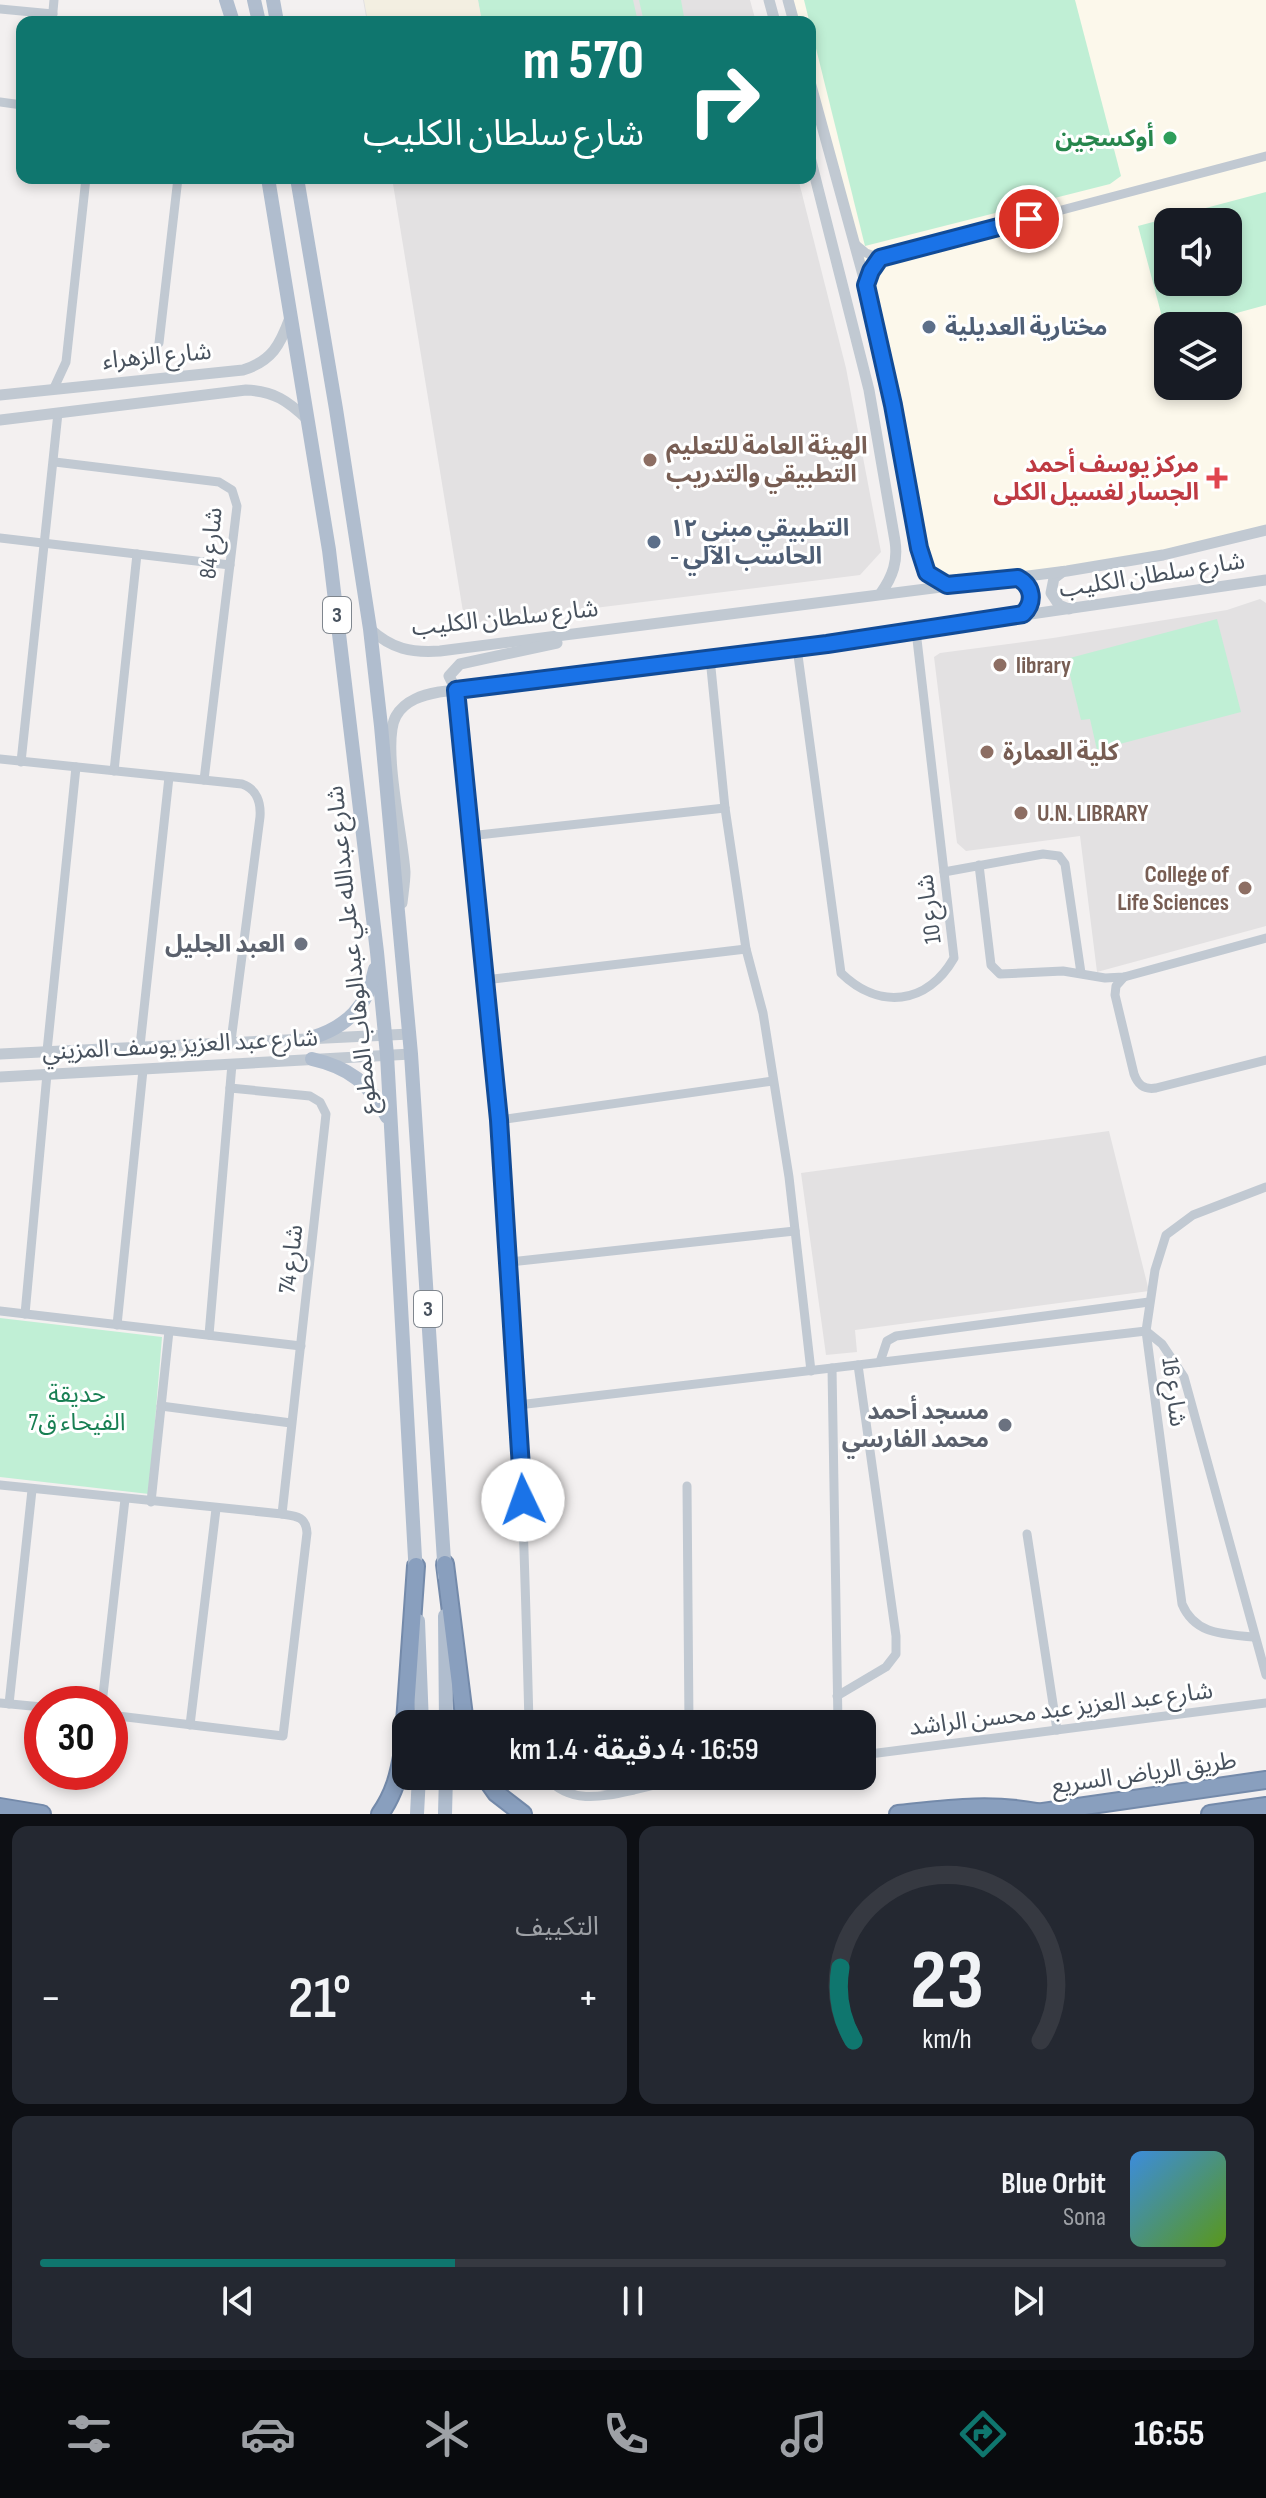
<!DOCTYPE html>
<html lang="ar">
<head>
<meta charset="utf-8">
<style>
  body { margin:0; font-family:"Sofia Sans Condensed","Noto Sans Arabic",sans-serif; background:#242831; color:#f1f3f6; direction:rtl; height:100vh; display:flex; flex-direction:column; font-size:30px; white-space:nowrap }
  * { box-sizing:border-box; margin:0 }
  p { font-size:26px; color:#9ea1a6 }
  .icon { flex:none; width:44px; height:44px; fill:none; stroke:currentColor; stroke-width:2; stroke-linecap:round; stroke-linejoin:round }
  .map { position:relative; height:1814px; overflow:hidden; direction:ltr }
  .details { display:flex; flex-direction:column; gap:12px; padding:12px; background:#0d0f14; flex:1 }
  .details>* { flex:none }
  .banner { position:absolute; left:16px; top:16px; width:800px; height:168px; border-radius:16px; box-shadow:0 4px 12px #0003; direction:rtl; background:#0f766e; color:#fff; overflow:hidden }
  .buttons { position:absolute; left:1154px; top:208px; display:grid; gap:16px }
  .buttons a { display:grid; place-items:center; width:88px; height:88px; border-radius:16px; background:#171b24; box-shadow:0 4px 12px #0003; font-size:40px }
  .speed { position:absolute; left:24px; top:1686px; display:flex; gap:16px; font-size:40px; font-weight:700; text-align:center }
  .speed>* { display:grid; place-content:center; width:104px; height:104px; border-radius:50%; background:#171b24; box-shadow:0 4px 12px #0003; line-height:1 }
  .speed .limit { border:12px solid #d22; background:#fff; color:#111 }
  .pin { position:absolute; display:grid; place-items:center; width:68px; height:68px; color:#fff; margin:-34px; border:4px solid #fff; border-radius:50%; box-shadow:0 2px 8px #0007 }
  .me { position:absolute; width:88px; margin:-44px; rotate:357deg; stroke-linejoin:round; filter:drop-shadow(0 0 6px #0008) }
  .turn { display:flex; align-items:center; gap:28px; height:168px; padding:0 40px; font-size:36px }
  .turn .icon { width:104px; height:104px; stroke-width:2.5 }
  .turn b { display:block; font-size:56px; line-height:68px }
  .big { font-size:60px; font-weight:600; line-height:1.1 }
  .details .card { flex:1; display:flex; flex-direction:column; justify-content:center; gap:12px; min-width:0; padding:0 28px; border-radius:16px; background:#242831 }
  .details .dial { align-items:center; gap:0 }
  .dial svg { height:208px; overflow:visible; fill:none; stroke:#363941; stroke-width:7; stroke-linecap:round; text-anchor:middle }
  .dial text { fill:#f1f3f6; stroke:none }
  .song { display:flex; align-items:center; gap:24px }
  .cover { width:96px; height:96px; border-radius:12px; background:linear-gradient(135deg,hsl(210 70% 55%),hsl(90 70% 35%)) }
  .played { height:8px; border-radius:4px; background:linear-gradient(90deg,#0f766e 35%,#363941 35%) }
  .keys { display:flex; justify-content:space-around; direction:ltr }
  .heat { display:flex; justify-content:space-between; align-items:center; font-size:44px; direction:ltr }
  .details .tiles { flex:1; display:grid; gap:12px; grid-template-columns:1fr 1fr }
  .card:last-child { grid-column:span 2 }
  .trip { position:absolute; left:392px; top:1710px; width:484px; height:80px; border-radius:16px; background:#171b24; box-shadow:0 4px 12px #0003; font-weight:600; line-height:80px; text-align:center; direction:rtl }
  .menu { display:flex; height:128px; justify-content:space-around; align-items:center; background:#090b0e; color:#9ea1a6 }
  .menu .icon { width:56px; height:56px }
  .menu .current { color:#0f766e }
  .menu b { font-size:36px; color:#f1f3f6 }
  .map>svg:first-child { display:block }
  .commercial { fill:#fcf8eb; fill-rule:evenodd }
  .education { fill:#e3e1e2 }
  .green { fill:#c0efd5; fill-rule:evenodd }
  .sand { fill:#f3efe1 }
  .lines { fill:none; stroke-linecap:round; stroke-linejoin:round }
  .motorway-casing { stroke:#748aaa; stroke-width:20 }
  .minor { stroke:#c1c9d2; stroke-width:9 }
  .tertiary { stroke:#c1c9d2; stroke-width:11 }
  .primary { stroke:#b0bdce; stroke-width:14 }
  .motorway { stroke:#899fbe; stroke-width:16 }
  .route-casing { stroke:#114b97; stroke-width:20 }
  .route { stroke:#1a73e8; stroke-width:14 }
  .leisure-dot { fill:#2e9e5b; stroke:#fff; stroke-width:3 }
  .service-dot { fill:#5c6f8a; stroke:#fff; stroke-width:3 }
  .education-dot { fill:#8d6e63; stroke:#fff; stroke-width:3 }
  .health-dot { fill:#e0444e; stroke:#fff; stroke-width:3 }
  .worship-dot { fill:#6b7280; stroke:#fff; stroke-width:3 }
  .labels { text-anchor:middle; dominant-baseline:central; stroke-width:6; stroke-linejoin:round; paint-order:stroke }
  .shield { fill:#fff; stroke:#7f868e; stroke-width:2 }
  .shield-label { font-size:22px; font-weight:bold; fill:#48525e }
  .leisure-label { font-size:24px; font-weight:bold; fill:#27864d; stroke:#fff; text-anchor:end }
  .service-label { font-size:24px; font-weight:bold; fill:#4e5e75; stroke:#fff; text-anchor:start }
  .street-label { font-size:24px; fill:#48525e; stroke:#fff }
  .education-label { font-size:24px; font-weight:bold; fill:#785e54; stroke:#fff; text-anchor:start }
  .health-label { font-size:24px; font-weight:bold; fill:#be3a42; stroke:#fff; text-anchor:end }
  .worship-label { font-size:24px; font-weight:bold; fill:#5b616d; stroke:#fff; text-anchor:end }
  .park-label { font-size:24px; fill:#187f53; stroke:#fff }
</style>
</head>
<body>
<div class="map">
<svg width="1266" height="1814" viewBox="0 0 1266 1814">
  <rect width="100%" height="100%" fill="#f3f0f0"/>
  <path class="commercial" d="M 789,0 L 1266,0 L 1266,530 L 1213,543 L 947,585 L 930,577 L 871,304 L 810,80 L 810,22 L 794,22 ZM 1168,222 L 1228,222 L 1228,282 L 1168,282 ZM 1168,326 L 1228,326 L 1228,386 L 1168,386 Z"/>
  <g class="education">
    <path d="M 363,0 L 750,0 L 756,22 L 367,22 Z"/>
    <path d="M 392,178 L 798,178 L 846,368 L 881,552 L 860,575 L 465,624 Z"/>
    <path d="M 1260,599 L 1266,603 L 1266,926 L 1097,972 L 1080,836 L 966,851 L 957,843 L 934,657 L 940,653 L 1053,638 L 1227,610 Z"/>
    <path d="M 1109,1131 L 1149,1291 L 855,1330 L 857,1352 L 826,1355 L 801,1173 Z"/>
  </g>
  <g class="green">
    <path d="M 478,0 L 633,0 L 638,22 L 482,22 Z"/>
    <path d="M 639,0 L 681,0 L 684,17 L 661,22 L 644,22 Z"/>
    <path d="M 804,0 L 1075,0 L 1121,176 L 1110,184 L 865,246 Z"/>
    <path d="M 1266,192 L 1266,305 L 1189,326 L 1168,326 L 1166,332 L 1138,226 ZM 1168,222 L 1228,222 L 1228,282 L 1168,282 Z"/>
    <path d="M 1217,619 L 1241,712 L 1097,750 L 1090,719 L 1081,720 L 1066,659 Z"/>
    <path d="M 0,1318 L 162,1337 L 149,1494 L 0,1477 Z"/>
  </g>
  <path class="sand" d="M 364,0 L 478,0 L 482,22 L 368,22 Z"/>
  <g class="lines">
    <g class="motorway-casing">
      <g id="motorway">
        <path d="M 445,1564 L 465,1724"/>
        <path d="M 484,1776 L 496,1793 L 523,1814"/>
        <path d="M 0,1807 L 42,1814"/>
        <path d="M 380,1814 C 394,1794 399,1775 403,1751 L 416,1566"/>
        <path d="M 898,1814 C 947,1809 989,1803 1037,1812"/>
        <path d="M 1029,1814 L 1266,1780"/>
        <path d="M 1210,1814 L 1266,1806"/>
      </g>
    </g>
    <g class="minor">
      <path d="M 0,9 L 53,14"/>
      <path d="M 52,22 L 54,0"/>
      <path d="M 0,102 L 22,105"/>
      <path d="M 854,243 L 866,253 L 880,258 L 1266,156"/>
      <path d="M 866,285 L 871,271 L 880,258"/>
      <path d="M 159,343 L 178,178"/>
      <path d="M 54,388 L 66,362 L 86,178"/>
      <path d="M 55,462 L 219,482 L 232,490 L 237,506 L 204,780"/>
      <path d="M 0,538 L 230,565"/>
      <path d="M 797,648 L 841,973 C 879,1010 927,1005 954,958 L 916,631"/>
      <path d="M 710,658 L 725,808 L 746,949 L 763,1013 L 789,1177 L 811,1371"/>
      <path d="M 456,690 C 469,833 486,976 499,1118 C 517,1320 524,1522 529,1724"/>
      <path d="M 0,759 L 242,784 C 257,789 261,803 260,817 L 231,1041"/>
      <path d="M 21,762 L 58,413"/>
      <path d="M 114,771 L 137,554"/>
      <path d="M 469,836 L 725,808"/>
      <path d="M 979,865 L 991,965 L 1000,974 L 1063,971 L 1105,978 L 1124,977 L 1266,938"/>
      <path d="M 944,872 L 1043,854 L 1059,856 L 1065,864 L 1081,973"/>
      <path d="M 1124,977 L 1116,986 L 1115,995 L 1134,1074 C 1138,1085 1144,1090 1156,1088 L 1266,1060"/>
      <path d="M 485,980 L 746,949"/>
      <path d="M 140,1046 L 169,777"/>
      <path d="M 47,1051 L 76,767"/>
      <path d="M 230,1088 L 310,1096 L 320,1102 L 326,1114 L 282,1514"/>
      <path d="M 499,1120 L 773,1081"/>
      <path d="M 510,1262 L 795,1231"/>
      <path d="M 0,1311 L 301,1346"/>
      <path d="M 25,1314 L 47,1074"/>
      <path d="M 117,1325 L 143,1070"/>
      <path d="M 1146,1331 L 1162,1344 L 1184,1377 L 1266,1675"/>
      <path d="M 209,1335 L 232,1064"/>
      <path d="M 880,1362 L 887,1341 L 896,1336 L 1149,1302"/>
      <path d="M 832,1368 L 838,1724"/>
      <path d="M 518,1405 L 1146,1331"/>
      <path d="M 161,1406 L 291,1423"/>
      <path d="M 0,1485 L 282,1514 C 296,1516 306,1516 307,1533 L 283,1736 L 110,1715"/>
      <path d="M 687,1486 L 689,1724"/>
      <path d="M 151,1502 L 169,1331"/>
      <path d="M 1027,1534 L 1057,1730"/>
      <path d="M 1254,1637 C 1224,1634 1195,1635 1182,1604 L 1146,1331 L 1155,1270 L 1166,1235 L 1193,1215 L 1266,1187"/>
      <path d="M 837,1696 L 886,1667 L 896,1654 L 896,1636 L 858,1365"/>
      <path d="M 0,1703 L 42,1707"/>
      <path d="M 9,1704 L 32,1490"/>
      <path d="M 102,1704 L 125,1499"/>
      <path d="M 190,1725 L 216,1509"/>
      <path d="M 862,1755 L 1266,1703"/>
      <path d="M 545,1776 C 570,1805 602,1797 634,1790 C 657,1784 681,1779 704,1776"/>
      <path d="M 574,1776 L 597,1785 L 626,1789"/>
    </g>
    <g class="tertiary">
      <path d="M 769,0 L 775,22"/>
      <path d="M 788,0 L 794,22"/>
      <path d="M 810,82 L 871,304 L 893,405 L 921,556 L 927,573 L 945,585"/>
      <path d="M 810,157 L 869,390 L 895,541 C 898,561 893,576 881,593"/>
      <path d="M 0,395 L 243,370 C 272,361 280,345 290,318"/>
      <path d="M 0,420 L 246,390 C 274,391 288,401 308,420"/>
      <path d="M 1062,572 L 1054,578 L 1051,593 L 1059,605 L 1069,609"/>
      <path d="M 1014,578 L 1024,582 L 1031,594 L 1028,609 L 1020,615"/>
      <path d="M 370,629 C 392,649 411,653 440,651 L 1067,571 L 1163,555 L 1266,530"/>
      <path d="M 456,690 L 449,676 L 460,664 L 557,643"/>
      <path d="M 402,903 C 403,893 405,882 405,872 C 403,837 381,743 396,716 C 405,700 423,695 439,692 L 797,648 L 1266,580"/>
      <path d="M 0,1054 L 410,1034"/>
      <path d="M 0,1077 L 411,1054"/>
    </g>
    <g class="primary">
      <path d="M 226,0 L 233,22"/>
      <path d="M 254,0 L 259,22"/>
      <path d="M 273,0 L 277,22"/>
      <path d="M 268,178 L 329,550 L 377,952 L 387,1055 L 416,1576"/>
      <path d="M 297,178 L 336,409 L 370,629 L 381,726 L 411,1054 L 445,1576"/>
      <path d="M 311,1038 C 347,1027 368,1006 375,969"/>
      <path d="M 312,1059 C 348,1067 371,1084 387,1117"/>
      <path d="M 445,1616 L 446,1724"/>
      <path d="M 418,1621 L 422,1724"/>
      <path d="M 417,1814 L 419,1776"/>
      <path d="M 445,1814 L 446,1776"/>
    </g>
    <use href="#motorway" class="motorway"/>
  </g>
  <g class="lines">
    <g class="route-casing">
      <path id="route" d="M 523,1500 L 499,1120 L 456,690 L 827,644 L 1023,614 C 1035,602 1033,586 1018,578 L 947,585 L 927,573 L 919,548 L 893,405 L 866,285 L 871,271 L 880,258 L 1029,219"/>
    </g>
    <use href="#route" class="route"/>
  </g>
  <circle class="leisure-dot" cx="1170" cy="138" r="8"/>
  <g class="service-dot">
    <circle cx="929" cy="327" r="8"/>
    <circle cx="654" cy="542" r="8"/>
  </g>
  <g class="education-dot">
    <circle cx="650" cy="460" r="8"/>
    <circle cx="1000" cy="665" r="8"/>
    <circle cx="987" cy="752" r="8"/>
    <circle cx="1021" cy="813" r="8"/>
    <circle cx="1245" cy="888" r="8"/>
  </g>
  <path class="health-dot" d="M1213 466h8v8h8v8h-8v8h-8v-8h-8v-8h8z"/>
  <g class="worship-dot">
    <circle cx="301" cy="944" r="8"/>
    <circle cx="1005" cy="1425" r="8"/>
  </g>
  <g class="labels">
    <g class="shield">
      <rect x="323" y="597" width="28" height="36" rx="6"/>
      <rect x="414" y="1291" width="28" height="36" rx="6"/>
    </g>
    <g class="shield-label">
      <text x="337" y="615">3</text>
      <text x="428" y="1309">3</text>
    </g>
    <g class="leisure-label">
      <text x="1154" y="138">أوكسجين</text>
    </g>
    <g class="service-label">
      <text x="945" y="327">مختارية العديلية</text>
      <text x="670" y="528">التطبيقي مبنى ١٢<tspan x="670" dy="28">- الحاسب الآلي</tspan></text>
    </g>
    <g class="street-label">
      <text transform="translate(157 356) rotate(-5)">شارع الزهراء</text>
      <text transform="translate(211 543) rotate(-85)">شارع 84</text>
      <text transform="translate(1152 575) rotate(-9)">شارع سلطان الكليب</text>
      <text transform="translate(505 618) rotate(-6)">شارع سلطان الكليب</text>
      <text transform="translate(929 909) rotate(-97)">شارع 10</text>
      <text transform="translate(352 950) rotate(-96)">شارع عبدالله علي عبدالوهاب المطوع</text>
      <text transform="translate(180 1045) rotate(-3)">شارع عبد العزيز يوسف المزيني</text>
      <text transform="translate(291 1259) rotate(-83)">شارع 74</text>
      <text transform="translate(1174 1392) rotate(83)">شارع 16</text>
      <text transform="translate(1061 1709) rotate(-7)">شارع عبد العزيز عبد محسن الراشد</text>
      <text transform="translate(1144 1773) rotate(-8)">طريق الرياض السريع</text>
    </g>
    <g class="education-label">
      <text x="666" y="446">الهيئة العامة للتعليم<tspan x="666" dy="28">التطبيقي والتدريب</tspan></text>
      <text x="1016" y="665">library</text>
      <text x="1003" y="752">كلية العمارة</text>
      <text x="1037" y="813">U.N. LIBRARY</text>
      <text x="1229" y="874" text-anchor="end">College of<tspan x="1229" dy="28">Life Sciences</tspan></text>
    </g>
    <g class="health-label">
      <text x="1199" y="464">مركز يوسف أحمد<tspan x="1199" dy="28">الجسار لغسيل الكلى</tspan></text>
    </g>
    <g class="worship-label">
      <text x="285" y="944">العبد الجليل</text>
      <text x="989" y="1411">مسجد أحمد<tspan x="989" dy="28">محمد الفارسي</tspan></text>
    </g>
    <g class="park-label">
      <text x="77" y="1394">حديقة<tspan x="77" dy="28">الفيحاء ق7</tspan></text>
    </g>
  </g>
</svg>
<div class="buttons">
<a><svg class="icon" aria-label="sound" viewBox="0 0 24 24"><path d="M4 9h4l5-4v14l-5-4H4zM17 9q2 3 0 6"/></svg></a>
<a><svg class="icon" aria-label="layers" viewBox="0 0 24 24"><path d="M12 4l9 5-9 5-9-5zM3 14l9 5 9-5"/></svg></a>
</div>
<div class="speed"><div class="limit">30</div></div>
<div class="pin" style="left:1029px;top:219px;background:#d93025"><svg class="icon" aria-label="arrive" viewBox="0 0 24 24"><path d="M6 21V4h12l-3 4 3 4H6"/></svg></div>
<svg class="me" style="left:523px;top:1500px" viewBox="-20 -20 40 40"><circle r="19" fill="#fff"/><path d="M0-13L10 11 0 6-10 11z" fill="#1a73e8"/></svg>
<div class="trip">16:59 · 4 دقيقة · 1.4 km</div>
<div class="banner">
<div class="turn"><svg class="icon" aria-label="right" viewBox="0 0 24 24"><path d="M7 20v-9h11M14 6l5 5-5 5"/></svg><div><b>570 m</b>شارع سلطان الكليب</div></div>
</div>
</div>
<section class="details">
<div class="tiles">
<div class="card dial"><svg viewBox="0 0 100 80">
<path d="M14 69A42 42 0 1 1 86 69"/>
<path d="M14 69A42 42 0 0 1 9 41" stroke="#0f766e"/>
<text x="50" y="56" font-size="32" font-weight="700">23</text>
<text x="50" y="72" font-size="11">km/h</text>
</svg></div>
<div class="card"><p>التكييف</p>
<div class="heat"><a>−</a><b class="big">21°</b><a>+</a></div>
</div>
<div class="card">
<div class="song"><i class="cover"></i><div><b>Blue Orbit</b><p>Sona</p></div></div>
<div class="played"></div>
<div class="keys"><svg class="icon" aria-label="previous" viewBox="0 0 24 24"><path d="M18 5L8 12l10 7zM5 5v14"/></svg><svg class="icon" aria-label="pause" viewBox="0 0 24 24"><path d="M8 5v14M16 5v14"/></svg><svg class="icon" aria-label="next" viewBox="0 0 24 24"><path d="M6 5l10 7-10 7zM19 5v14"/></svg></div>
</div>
</div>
</section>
<nav class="menu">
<b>16:55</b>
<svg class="icon current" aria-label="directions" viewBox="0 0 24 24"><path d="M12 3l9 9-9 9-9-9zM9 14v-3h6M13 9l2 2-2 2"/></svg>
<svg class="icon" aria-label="music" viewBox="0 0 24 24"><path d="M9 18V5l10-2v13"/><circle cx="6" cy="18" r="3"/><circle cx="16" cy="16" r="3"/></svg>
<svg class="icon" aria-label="phone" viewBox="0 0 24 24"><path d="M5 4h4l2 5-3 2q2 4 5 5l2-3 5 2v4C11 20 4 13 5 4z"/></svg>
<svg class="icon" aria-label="climate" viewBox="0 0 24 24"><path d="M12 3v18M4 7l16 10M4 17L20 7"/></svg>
<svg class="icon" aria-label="car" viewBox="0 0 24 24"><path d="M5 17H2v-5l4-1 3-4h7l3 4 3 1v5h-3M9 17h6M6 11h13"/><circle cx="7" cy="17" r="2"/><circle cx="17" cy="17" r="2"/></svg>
<svg class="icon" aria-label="filters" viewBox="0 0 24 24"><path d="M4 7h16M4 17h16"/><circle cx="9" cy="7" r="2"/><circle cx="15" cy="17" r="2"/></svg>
</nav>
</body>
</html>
